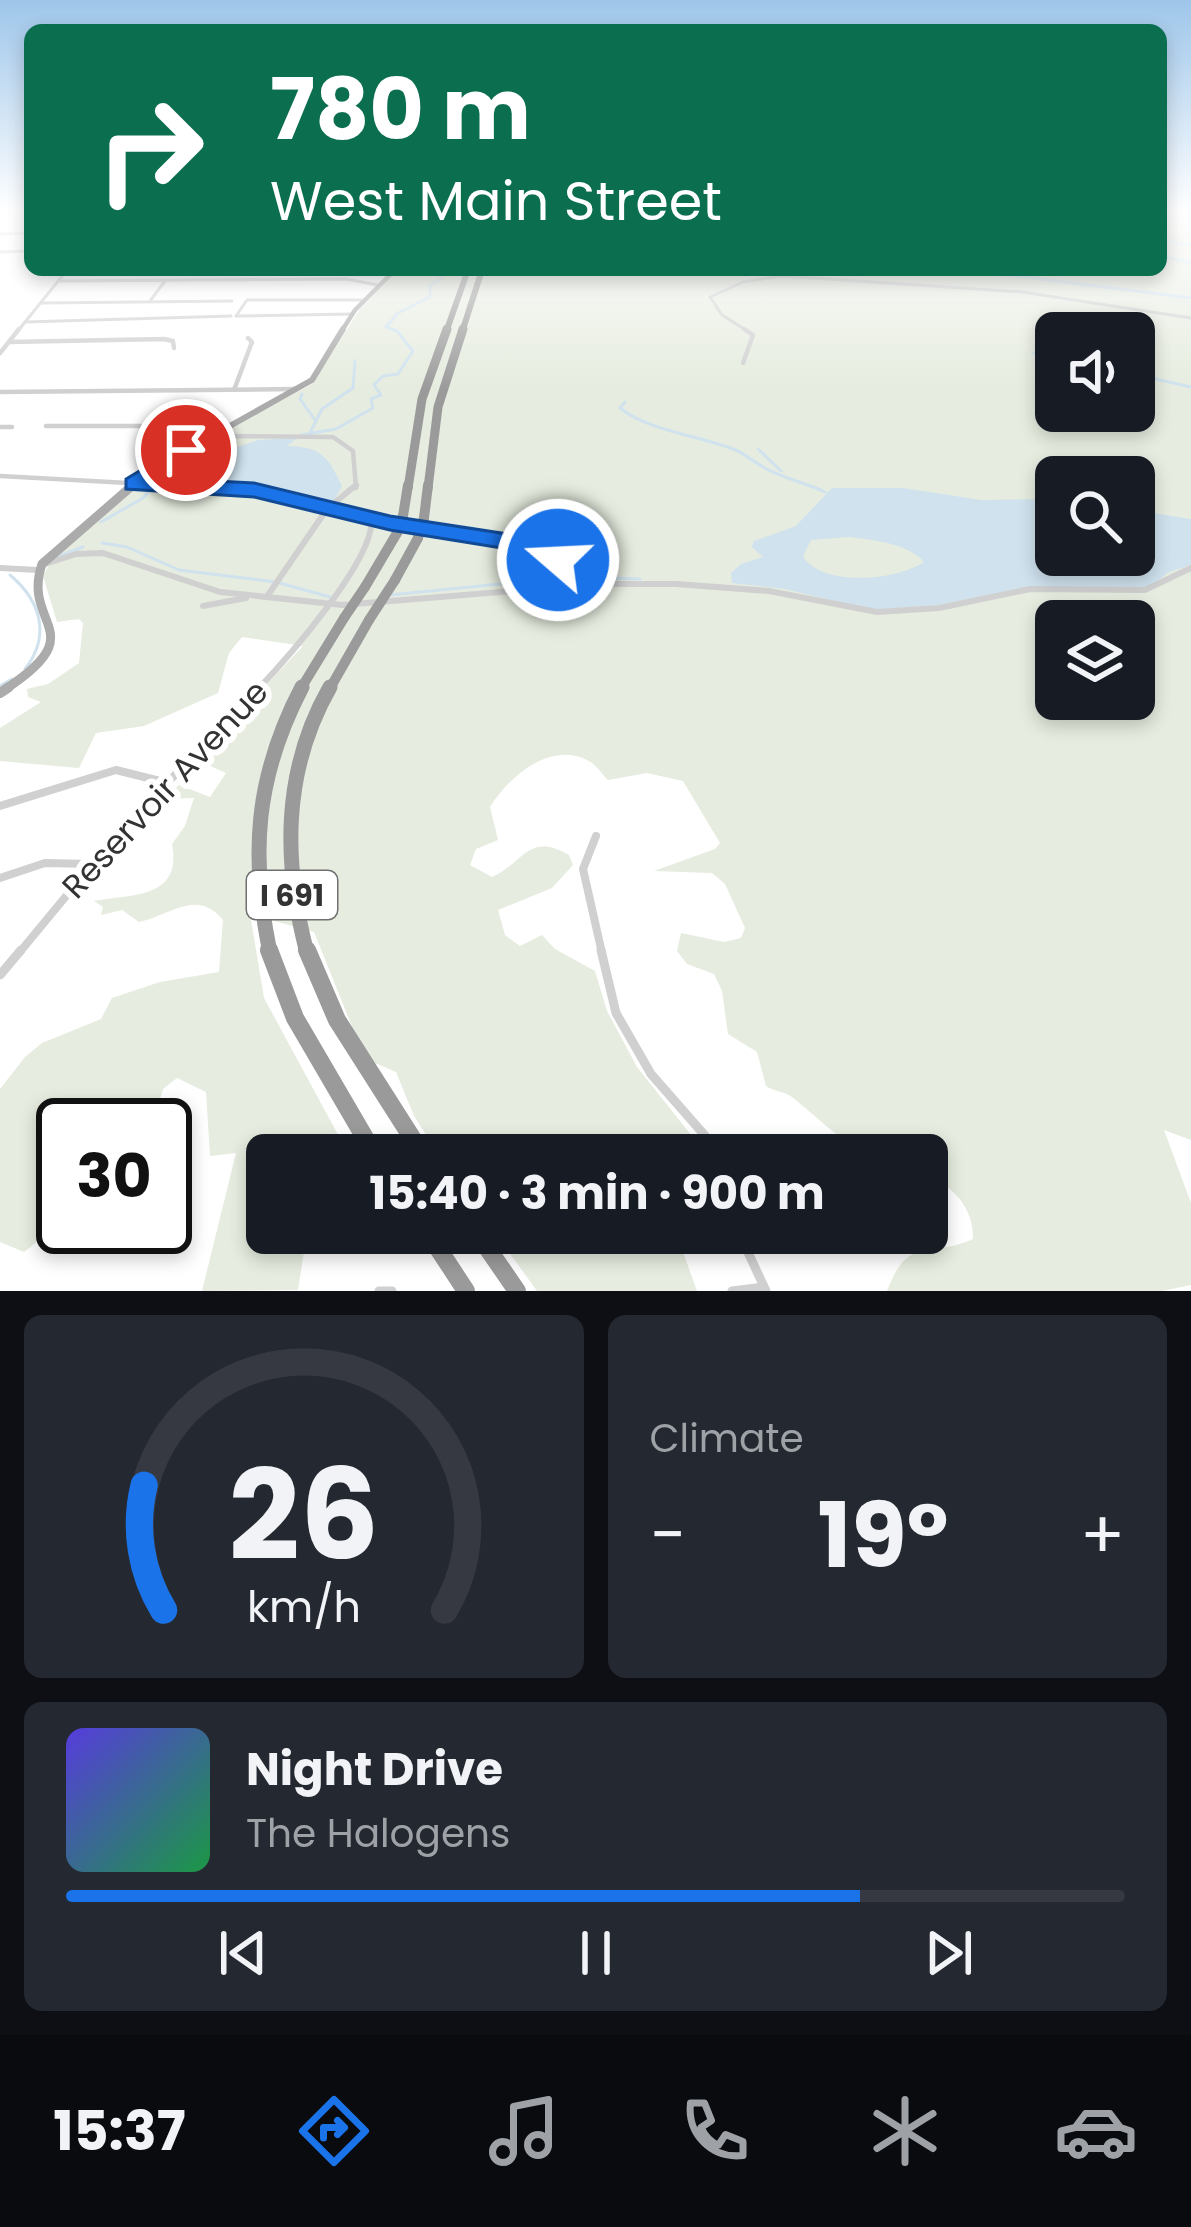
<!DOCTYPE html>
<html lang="en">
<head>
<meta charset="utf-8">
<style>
  body { margin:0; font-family:Poppins,sans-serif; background:#242831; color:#f1f3f6; height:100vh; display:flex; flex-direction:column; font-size:45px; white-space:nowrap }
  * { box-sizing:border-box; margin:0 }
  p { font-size:39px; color:#9ea1a6 }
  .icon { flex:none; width:66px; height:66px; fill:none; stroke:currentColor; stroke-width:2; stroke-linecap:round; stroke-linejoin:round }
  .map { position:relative; height:1291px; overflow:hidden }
  .details { display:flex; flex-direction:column; gap:24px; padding:24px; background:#0d0f14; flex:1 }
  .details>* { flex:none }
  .top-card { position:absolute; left:24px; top:24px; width:1143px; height:252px; border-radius:18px; box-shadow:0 6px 18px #0003; background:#0b6e4f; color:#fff; overflow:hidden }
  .fabs { position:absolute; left:1035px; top:312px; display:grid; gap:24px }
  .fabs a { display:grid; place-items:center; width:120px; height:120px; border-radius:18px; background:#171b24; box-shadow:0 6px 18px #0003; font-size:60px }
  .speed { position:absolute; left:36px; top:1098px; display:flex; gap:24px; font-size:60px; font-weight:700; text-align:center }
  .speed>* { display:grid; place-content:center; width:156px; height:156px; border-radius:50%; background:#171b24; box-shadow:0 6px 18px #0003; line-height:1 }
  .speed .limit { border:6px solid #111; border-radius:18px; background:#fff; color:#111 }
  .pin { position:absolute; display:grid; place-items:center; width:102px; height:102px; color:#fff; margin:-51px; border:6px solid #fff; border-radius:50%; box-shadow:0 3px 12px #0007 }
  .me { position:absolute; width:132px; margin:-66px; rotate:289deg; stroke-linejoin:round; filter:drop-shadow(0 0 9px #0008) }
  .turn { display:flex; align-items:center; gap:42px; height:252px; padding:0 48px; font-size:54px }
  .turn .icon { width:156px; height:156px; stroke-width:2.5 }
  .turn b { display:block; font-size:84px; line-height:102px }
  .big { font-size:90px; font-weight:700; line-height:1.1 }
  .details .tile { flex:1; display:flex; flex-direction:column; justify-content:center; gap:18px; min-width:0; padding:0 42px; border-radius:18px; background:#242831 }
  .details .dial { align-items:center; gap:0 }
  .dial svg { height:312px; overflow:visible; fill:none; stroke:#363941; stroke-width:7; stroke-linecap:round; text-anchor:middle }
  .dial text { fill:#f1f3f6; stroke:none }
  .song { display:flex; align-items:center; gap:36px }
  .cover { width:144px; height:144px; border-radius:18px; background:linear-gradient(135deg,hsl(250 70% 55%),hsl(140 70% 35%)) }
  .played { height:12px; border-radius:6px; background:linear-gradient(90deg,#1a73e8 75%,#363941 75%) }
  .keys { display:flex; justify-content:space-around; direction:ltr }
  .heat { display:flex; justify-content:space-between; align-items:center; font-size:66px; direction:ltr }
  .details .tiles { flex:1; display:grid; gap:24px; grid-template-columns:1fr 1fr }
  .tile:last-child { grid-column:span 2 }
  .trip { position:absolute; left:246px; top:1134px; width:702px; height:120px; border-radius:18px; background:#171b24; box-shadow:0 6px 18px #0003; font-weight:700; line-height:120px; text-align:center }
  .tab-bar { display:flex; height:192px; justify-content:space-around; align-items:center; background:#090b0e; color:#9ea1a6 }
  .tab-bar .icon { width:84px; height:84px }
  .tab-bar .active { color:#1a73e8 }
  .tab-bar b { font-size:54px; color:#f1f3f6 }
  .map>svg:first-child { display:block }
  .green { fill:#e6ecdf; fill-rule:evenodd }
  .water { fill:#cfe2ee; fill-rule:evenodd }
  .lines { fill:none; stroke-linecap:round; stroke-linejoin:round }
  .stream { stroke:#cfe2ee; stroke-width:3 }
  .minor-far4 { stroke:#d0d0d0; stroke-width:3 }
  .minor-far3 { stroke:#d0d0d0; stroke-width:4.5 }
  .minor-far2 { stroke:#d0d0d0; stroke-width:6 }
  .minor-far1 { stroke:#d0d0d0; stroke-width:8 }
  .minor { stroke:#d0d0d0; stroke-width:9 }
  .major-far3 { stroke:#ababab; stroke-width:4.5 }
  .major-far2 { stroke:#ababab; stroke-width:6 }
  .major-far1 { stroke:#ababab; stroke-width:9 }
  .major { stroke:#ababab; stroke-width:10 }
  .highway-far4 { stroke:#9a9a9a; stroke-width:6 }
  .highway-far3 { stroke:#9a9a9a; stroke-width:9 }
  .highway-far2 { stroke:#9a9a9a; stroke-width:10 }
  .highway-far1 { stroke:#9a9a9a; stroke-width:15 }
  .highway { stroke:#9a9a9a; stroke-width:18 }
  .highway-bridge { stroke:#9a9a9a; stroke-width:10 }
  .route { fill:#1a73e8; stroke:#114b97; stroke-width:3 }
  .labels { text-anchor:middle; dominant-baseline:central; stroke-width:12; stroke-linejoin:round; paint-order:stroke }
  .shield { fill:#fff; stroke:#707070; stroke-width:3 }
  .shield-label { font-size:30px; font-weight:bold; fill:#333 }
  .street-label { font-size:33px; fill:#333; stroke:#fff }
</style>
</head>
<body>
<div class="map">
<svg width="1191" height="1291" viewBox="0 0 1191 1291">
  <rect width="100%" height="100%" fill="#fff"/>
  <g class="green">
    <path d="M 1161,210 L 1191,210 L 1191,1140 L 1164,1130 L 1191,1203 L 1191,1285 L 1162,1291 L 887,1291 C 909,1233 930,1259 973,1239 C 974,1209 954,1186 927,1176 L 927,1155 C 847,1155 850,1144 792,1097 C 784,1091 775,1092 766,1086 L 757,1052 L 728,1034 L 722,991 L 714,974 L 687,964 L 677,951 L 681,933 L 724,942 L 741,938 L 745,928 L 725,884 L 712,873 L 654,871 L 715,849 L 720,843 L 683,781 L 647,773 L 608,780 C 601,773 596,764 587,760 C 549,741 508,778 490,807 L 498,840 L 476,849 L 470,865 L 492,877 C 523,864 528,831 569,855 L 573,865 L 552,888 L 498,910 L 505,935 L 520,946 L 542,935 L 555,949 L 595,971 L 607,1011 L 637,1067 L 707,1155 L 439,1155 L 414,1116 L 396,1072 L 373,1062 L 355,1034 L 314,932 L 250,914 L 264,998 L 349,1155 L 267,1155 L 267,1233 L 307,1233 L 298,1290 L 202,1291 L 236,1153 L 210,1156 L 206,1092 L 177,1078 L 163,1089 L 152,1125 L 63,1125 C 63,1169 67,1224 24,1252 L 0,1242 L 0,1089 L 25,1057 L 42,1043 L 101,1019 L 112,998 L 160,982 L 219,972 L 223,920 C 197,888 171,915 139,922 L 122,910 L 101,915 L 103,907 L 94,901 C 127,894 183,901 172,844 L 185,826 L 194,798 L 164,799 L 179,785 L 210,797 L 226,773 L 201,762 L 199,756 L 303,646 L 242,637 L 229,653 L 218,693 L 144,726 L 96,733 L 79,768 L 0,761 L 0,728 L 41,702 L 28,697 L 27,689 L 48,684 L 79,663 L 83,623 L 79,619 L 57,622 L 43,576 L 52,559 L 159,468 L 312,384 L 360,309 L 398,270 L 1161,270 ZM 1056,333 L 1134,333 L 1134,411 L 1056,411 ZM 1056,477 L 1134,477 L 1134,555 L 1056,555 ZM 1056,621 L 1134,621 L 1134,699 L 1056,699 Z"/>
    <path d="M 495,1233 L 705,1233 L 683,1252 L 697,1291 L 537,1291 Z"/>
  </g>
  <g class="water">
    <path d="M 297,438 L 287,446 C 324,447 328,458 342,486 L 333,502 L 325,504 L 261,486 L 220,483 L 212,466 L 203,459 L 258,440 Z"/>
    <path d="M 832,488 L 903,488 L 981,500 L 1056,499 L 1056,555 L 1134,555 L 1134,510 L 1191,519 L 1191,565 L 1169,572 L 1148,588 L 1026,588 L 937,605 L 872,610 L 785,589 L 732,583 L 731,573 L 741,564 L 763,557 L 752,547 L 754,541 L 796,526 ZM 849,537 C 873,540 908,543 924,562 C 895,581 824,587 803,557 L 811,540 Z"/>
  </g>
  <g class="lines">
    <g class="stream">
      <path d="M 1161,240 L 1191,245"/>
      <path d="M 1161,256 L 1191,263"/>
      <path d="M 893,270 L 1009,275 L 1191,298"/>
      <path d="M 1034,353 L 1056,358"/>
      <path d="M 1134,374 L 1191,387"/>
      <path d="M 302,394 L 300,399 L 315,420"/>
      <path d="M 625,402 L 620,408 C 649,431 696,435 733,449 C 745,453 753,462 765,468 C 782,478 806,483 825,492"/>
      <path d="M 310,433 L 322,409 L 353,388 L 355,361"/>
      <path d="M 301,435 L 336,429 L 373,408 L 371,399 L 381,395 L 374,385 L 383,376 L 398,374 L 413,351 L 397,331 L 386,327 L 398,313 L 430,297 L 430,285 L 442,278"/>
      <path d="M 758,449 L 781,471"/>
      <path d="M 185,479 L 214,467"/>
      <path d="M 101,522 L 143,498 L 152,487"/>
      <path d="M 102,543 L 127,547 L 179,570 L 276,582 L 330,597"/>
      <path d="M 59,556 L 83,547"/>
      <path d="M 10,575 C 41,601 51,636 25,669"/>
      <path d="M 584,577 L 597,577"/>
      <path d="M 610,578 L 640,579"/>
      <path d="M 546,579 L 574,578"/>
      <path d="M 390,595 L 541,580"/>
      <path d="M 0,686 L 12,679"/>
    </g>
    <g class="minor-far4">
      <path d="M 0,234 L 30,233"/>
      <path d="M 0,252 L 30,251"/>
      <path d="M 737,270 L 772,275"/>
      <path d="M 58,281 L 346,279 L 378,285"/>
      <path d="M 150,301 L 165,281"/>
      <path d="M 41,303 L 232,301"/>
      <path d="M 236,316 L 247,300 L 362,300"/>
      <path d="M 236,316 L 352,314"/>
      <path d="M 25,322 L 231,316"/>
      <path d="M 17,332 L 67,270"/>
      <path d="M 749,332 L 722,315 L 710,297 L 743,282 L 782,276 L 1022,292 L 1191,318"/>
    </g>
    <g class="minor-far3">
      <path d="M 9,342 L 164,339 L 173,341 L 174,348"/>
      <path d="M 0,353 L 19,329"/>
      <path d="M 743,363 L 753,335 L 744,329"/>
      <path d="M 234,390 L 252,342 L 248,338"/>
      <path d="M 0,392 L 295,389"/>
      <path d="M 46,426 L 231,426"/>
      <path d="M 0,427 L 12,427"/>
      <path d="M 211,436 L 333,437 L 353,451 L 356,488"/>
      <path d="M 0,476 L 220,488"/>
    </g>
    <g class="minor-far2">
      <path d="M 166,485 L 254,490 L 371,519 L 521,544 L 561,562 L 582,584"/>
      <path d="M 45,564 L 76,554 L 103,553 L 220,592 L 342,605 L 597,584 L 676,584 L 769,591 L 877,612 L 939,608 L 1030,589 L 1145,590 L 1191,568"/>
      <path d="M 0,568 L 38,570"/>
      <path d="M 268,595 L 327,509 L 356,485"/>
      <path d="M 203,606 L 246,598"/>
      <path d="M 257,690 C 285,661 377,557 371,519"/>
    </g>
    <g class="minor-far1">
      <path d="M 0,806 L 116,770 L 168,783"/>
      <path d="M 596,836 L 583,869 L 602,953"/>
      <path d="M 0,878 L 45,863 L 90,864"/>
      <path d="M 19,953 L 110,843 L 259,687"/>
    </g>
    <g class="minor">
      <path d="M 601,950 L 616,1013 L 651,1074 L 722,1155"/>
      <path d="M 0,975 L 21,950"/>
      <path d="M 739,1233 L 766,1291"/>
      <path d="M 379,1291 L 392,1291"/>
      <path d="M 732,1291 L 764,1287"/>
    </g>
    <path class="major-far3" d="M 341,332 L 355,310 L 395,270"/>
    <path class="major-far2" d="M 129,488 L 153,469 L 312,380 L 343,329"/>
    <path class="major-far1" d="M 4,690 C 95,631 21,626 42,564 L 133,485"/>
    <path class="major" d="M 0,693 L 9,687"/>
    <g class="highway-far4">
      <path d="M 446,332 L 468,270"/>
      <path d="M 462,332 L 482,270"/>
    </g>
    <g class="highway-far3">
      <path d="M 408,488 L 422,399 L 447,329"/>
      <path d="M 428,488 L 438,407 L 463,329"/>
    </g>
    <g class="highway-far2">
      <path d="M 403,516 L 408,485"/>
      <path d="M 424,518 L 428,485"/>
      <path d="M 395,580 L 418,538"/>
      <path d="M 365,587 L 397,533"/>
      <path d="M 300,690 L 344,618"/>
      <path d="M 329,690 L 369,620"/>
    </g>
    <g class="highway-far1">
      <path d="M 270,953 C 250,855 255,777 302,687"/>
      <path d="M 307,953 C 283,862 282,771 330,687"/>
    </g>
    <g class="highway">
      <path d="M 269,950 L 295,1018 L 375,1155"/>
      <path d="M 307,950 L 337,1020 L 423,1155"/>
      <path d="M 428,1233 L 466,1291"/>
      <path d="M 477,1233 L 517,1291"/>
    </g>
    <g class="highway-bridge">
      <path d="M 397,533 L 403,516"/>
      <path d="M 418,538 L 424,518"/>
      <path d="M 344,618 L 365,587"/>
      <path d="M 369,620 L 395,580"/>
    </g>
  </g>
  <linearGradient id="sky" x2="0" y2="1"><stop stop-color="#9ec6ea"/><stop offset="0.54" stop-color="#fff"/><stop offset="1" stop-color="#fff" stop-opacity="0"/></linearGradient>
  <rect width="1191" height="391" fill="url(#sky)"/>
  <path class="route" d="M 186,443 L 196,450 L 193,454 L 157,478 L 254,483 L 390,516 L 514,535 L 571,560 L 558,568 L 508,549 L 390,530 L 254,497 L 126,489 L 126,479 Z"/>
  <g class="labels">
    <rect class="shield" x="247" y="871" width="90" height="48" rx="9"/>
    <g class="shield-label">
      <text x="292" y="895">I 691</text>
    </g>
    <g class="street-label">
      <text transform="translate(165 789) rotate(-47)">Reservoir Avenue</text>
    </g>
  </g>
</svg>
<div class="fabs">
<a><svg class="icon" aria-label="sound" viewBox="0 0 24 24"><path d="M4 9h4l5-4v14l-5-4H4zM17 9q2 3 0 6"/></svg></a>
<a><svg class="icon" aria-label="search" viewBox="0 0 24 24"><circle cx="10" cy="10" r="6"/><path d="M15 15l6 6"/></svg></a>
<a><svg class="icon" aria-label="layers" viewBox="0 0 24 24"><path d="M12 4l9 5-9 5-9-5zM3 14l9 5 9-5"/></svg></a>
</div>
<div class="speed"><div class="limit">30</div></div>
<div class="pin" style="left:186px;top:450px;background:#d93025"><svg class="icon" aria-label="arrive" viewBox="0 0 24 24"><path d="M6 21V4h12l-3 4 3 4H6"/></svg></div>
<svg class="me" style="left:558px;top:560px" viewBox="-20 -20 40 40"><circle r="17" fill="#1a73e8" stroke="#fff" stroke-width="3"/><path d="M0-11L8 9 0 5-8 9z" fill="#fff"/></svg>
<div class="trip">15:40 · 3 min · 900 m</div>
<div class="top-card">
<div class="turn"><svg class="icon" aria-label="right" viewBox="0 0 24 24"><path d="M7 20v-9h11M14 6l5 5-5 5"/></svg><div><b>780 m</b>West Main Street</div></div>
</div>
</div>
<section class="details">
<div class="tiles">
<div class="tile dial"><svg viewBox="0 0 100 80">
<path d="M14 69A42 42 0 1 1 86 69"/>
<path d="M14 69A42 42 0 0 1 9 37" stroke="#1a73e8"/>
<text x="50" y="56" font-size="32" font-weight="700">26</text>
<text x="50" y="72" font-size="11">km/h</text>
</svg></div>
<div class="tile"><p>Climate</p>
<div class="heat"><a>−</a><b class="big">19°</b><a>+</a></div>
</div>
<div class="tile">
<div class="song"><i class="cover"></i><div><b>Night Drive</b><p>The Halogens</p></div></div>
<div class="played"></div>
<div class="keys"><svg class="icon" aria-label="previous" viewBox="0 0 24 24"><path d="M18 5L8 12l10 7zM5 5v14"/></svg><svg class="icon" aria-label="pause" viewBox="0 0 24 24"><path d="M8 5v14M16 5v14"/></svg><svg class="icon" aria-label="next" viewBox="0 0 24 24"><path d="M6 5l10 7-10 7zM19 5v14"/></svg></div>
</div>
</div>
</section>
<nav class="tab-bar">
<b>15:37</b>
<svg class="icon active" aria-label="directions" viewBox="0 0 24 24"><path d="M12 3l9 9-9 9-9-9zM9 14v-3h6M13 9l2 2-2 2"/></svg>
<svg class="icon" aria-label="music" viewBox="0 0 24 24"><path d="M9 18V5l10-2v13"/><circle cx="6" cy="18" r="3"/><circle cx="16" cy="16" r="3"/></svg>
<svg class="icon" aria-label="phone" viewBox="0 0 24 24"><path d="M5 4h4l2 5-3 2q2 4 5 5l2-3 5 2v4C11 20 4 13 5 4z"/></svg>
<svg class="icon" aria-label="climate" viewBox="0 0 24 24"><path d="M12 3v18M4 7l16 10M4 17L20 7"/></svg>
<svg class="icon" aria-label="car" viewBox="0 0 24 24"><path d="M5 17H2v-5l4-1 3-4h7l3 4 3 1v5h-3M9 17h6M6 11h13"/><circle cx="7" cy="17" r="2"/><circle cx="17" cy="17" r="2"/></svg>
</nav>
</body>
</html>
